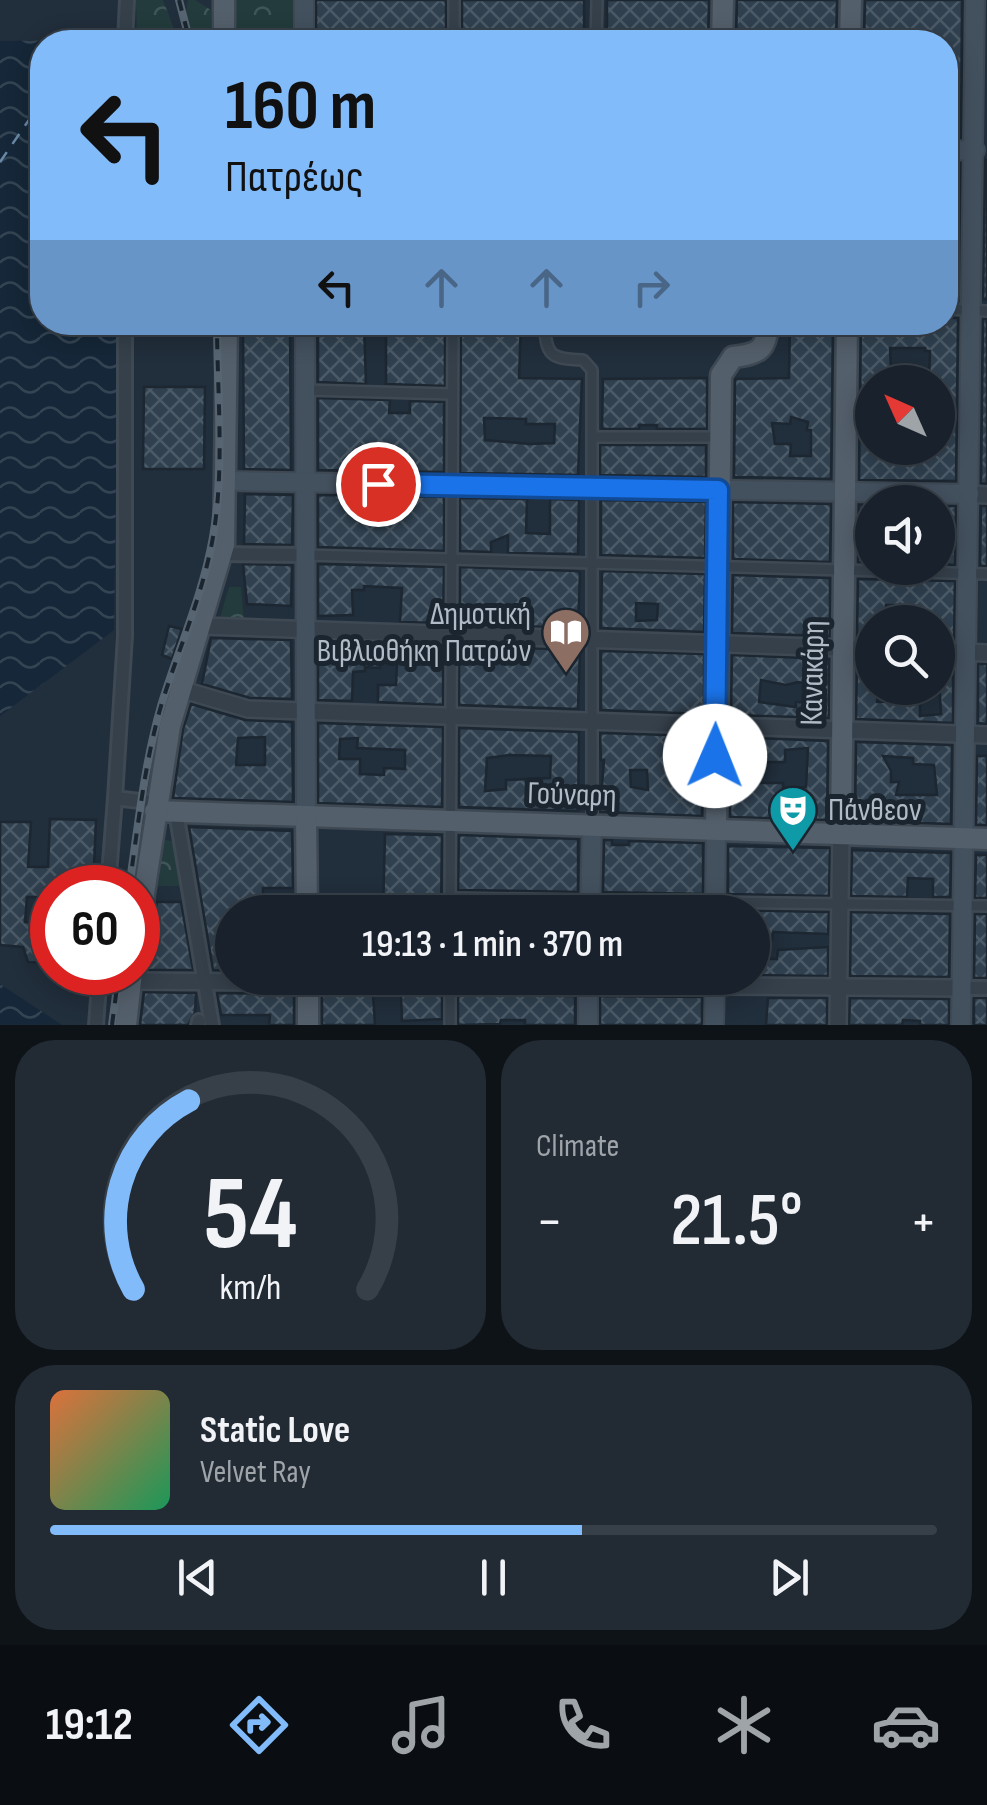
<!DOCTYPE html>
<html lang="en">
<head>
<meta charset="utf-8">
<style>
  body { margin:0; font-family:"Sofia Sans Condensed",sans-serif; background:#222a34; color:#f1f3f6; height:100vh; display:flex; flex-direction:column; font-size:38px; white-space:nowrap }
  * { box-sizing:border-box; margin:0 }
  p { font-size:32px; color:#9fa4a9 }
  .icon { flex:none; width:55px; height:55px; fill:none; stroke:currentColor; stroke-width:2; stroke-linecap:round; stroke-linejoin:round }
  .map { position:relative; height:1025px; overflow:hidden }
  .side { display:flex; flex-direction:column; gap:15px; padding:15px; background:#0e1318; flex:1 }
  .side>* { flex:none }
  .guide { position:absolute; left:30px; top:30px; width:928px; height:305px; border-radius:40px; box-shadow:0 5px 25px #0003,0 0 0 2px #373f48; background:#82bbfa; color:#111; overflow:hidden }
  .needle { width:65px; rotate:315deg }
  .controls { position:absolute; left:855px; top:365px; display:grid; gap:20px }
  .controls a { display:grid; place-items:center; width:100px; height:100px; border-radius:50%; background:#19222c; box-shadow:0 5px 25px #0003,0 0 0 2px #373f48; font-size:50px }
  .speed { position:absolute; left:30px; top:865px; display:flex; gap:20px; font-size:50px; font-weight:700; text-align:center }
  .speed>* { display:grid; place-content:center; width:130px; height:130px; border-radius:50%; background:#19222c; box-shadow:0 5px 25px #0003,0 0 0 2px #373f48; line-height:1 }
  .speed .limit { border:15px solid #d22; background:#fff; color:#111 }
  .pin { position:absolute; display:grid; place-items:center; width:85px; height:85px; color:#fff; margin:-42px; border:5px solid #fff; border-radius:50%; box-shadow:0 2px 10px #0007 }
  .me { position:absolute; width:110px; margin:-55px; rotate:1deg; stroke-linejoin:round; filter:drop-shadow(0 0 8px #0008) }
  .turn { display:flex; align-items:center; gap:35px; height:210px; padding:0 30px; font-size:45px }
  .turn .icon { width:130px; height:130px; stroke-width:2.5 }
  .turn b { display:block; font-size:70px; line-height:85px }
  .lanes { display:flex; align-items:center; height:95px; padding:0 30px; background:#0003; justify-content:center; gap:50px; direction:ltr }
  .lanes .off { opacity:.35 }
  .big { font-size:75px; font-weight:600; line-height:1.1 }
  .side .widget { flex:1; display:flex; flex-direction:column; justify-content:center; gap:15px; min-width:0; padding:0 35px; border-radius:40px; background:#222a34 }
  .side .dial { align-items:center; gap:0 }
  .dial svg { height:260px; overflow:visible; fill:none; stroke:#373f48; stroke-width:7; stroke-linecap:round; text-anchor:middle }
  .dial text { fill:#f1f3f6; stroke:none }
  .song { display:flex; align-items:center; gap:30px }
  .cover { width:120px; height:120px; border-radius:15px; background:linear-gradient(135deg,hsl(20 70% 55%),hsl(150 70% 35%)) }
  .played { height:10px; border-radius:5px; background:linear-gradient(90deg,#82bbfa 60%,#373f48 60%) }
  .keys { display:flex; justify-content:space-around; direction:ltr }
  .heat { display:flex; justify-content:space-between; align-items:center; font-size:55px; direction:ltr }
  .side .tiles { flex:1; display:grid; gap:15px; grid-template-columns:1fr 1fr }
  .widget:last-child { grid-column:span 2 }
  .trip { position:absolute; left:215px; top:895px; width:555px; height:100px; border-radius:50px; background:#19222c; box-shadow:0 5px 25px #0003,0 0 0 2px #373f48; font-weight:600; line-height:100px; text-align:center }
  .tabs { display:flex; height:160px; justify-content:space-around; align-items:center; background:#0a0e12; color:#9fa4a9 }
  .tabs .icon { width:70px; height:70px }
  .tabs .on { color:#82bbfa }
  .tabs b { font-size:45px; color:#f1f3f6 }
  .map>svg:first-child { display:block }
  .forest { fill:url(#forest-crowns) }
  .water { fill:url(#water-waves) }
  .lines { fill:none; stroke-linecap:round; stroke-linejoin:round }
  .ferry { stroke:#6889a7; stroke-width:2.5; stroke-dasharray:12 10; stroke-linecap:butt }
  .building { fill:url(#building-cross-hatch); stroke:#1c2732; stroke-width:2.5; fill-rule:evenodd }
  .pedestrian-casing { stroke:#3e4954; stroke-width:14 }
  .minor-casing { stroke:#3e4954; stroke-width:18 }
  .tertiary-casing { stroke:#3e4954; stroke-width:20 }
  .secondary-casing { stroke:#3e4954; stroke-width:22 }
  .primary-casing { stroke:#3e4954; stroke-width:25 }
  .pedestrian { stroke:#35404b; stroke-width:9 }
  .minor { stroke:#35404b; stroke-width:12 }
  .tertiary { stroke:#35404b; stroke-width:15 }
  .secondary { stroke:#43505e; stroke-width:18 }
  .primary { stroke:#535f6b; stroke-width:20 }
  .rail-casing { stroke:#576572; stroke-width:8 }
  .rail { stroke:#1a252f; stroke-width:4; stroke-dasharray:11; stroke-linecap:butt }
  .route-casing { stroke:#114b97; stroke-width:25 }
  .route { stroke:#1a73e8; stroke-width:18 }
  .labels { text-anchor:middle; dominant-baseline:central; stroke-width:10; stroke-linejoin:round; paint-order:stroke }
  .poi-label { font-size:32px; fill:#b0bbc7; stroke:#1a252f; text-anchor:end }
  .street-label { font-size:32px; fill:#b0bbc7; stroke:#1a252f }
</style>
</head>
<body>
<div class="map">
<svg width="987" height="1025" viewBox="0 0 987 1025">
  <defs>
    <pattern id="forest-crowns" width="20" height="18" patternUnits="userSpaceOnUse" patternTransform="scale(2.5)"><rect width="20" height="18" fill="#233b3c"/><path d="M2 6a3 3 0 1 1 6 0M12 15a3 3 0 1 1 6 0" fill="none" stroke="#405557"/></pattern>
    <pattern id="water-waves" width="16" height="10" patternUnits="userSpaceOnUse" patternTransform="scale(2.5)"><rect width="16" height="10" fill="#152738"/><path d="M0 5q4-4 8 0t8 0" fill="none" stroke="#344453"/></pattern>
    <pattern id="building-cross-hatch" width="8" height="8" patternUnits="userSpaceOnUse" patternTransform="scale(2.5)"><rect width="8" height="8" fill="#30404f"/><path d="M0 0l8 8M0 8l8-8" fill="none" stroke="#4b5a67"/></pattern>
  </defs>
  <rect width="100%" height="100%" fill="#212e3b"/>
  <g class="forest">
    <path d="M 136,0 L 163,0 L 179,42 L 137,42 Z"/>
    <path d="M 188,0 L 195,0 L 211,10 L 211,42 L 193,42 L 186,13 Z"/>
    <path d="M 234,0 L 295,0 L 294,42 L 234,42 Z"/>
    <path d="M 229,587 L 241,587 L 244,623 L 219,621 Z"/>
    <path d="M 164,840 L 174,841 L 181,886 L 158,886 Z"/>
  </g>
  <g class="water">
    <path d="M 122,40 L 122,42 L 42,42 L 42,322 L 118,323 L 114,630 L 0,716 L 0,41 Z"/>
    <path d="M 0,984 L 62,1025 L 0,1025 Z"/>
  </g>
  <g class="lines">
    <g class="ferry">
      <path d="M 83,42 L 85,40"/>
      <path d="M 0,162 L 42,101"/>
    </g>
  </g>
  <g class="building">
    <rect x="316" y="0" width="130" height="42"/>
    <rect x="462" y="0" width="122" height="42"/>
    <path d="M 607,0 L 709,0 L 708,42 L 607,42 Z"/>
    <path d="M 737,0 L 837,0 L 836,42 L 799,42 L 799,31 L 778,31 L 779,42 L 736,42 Z"/>
    <path d="M 865,0 L 962,0 L 961,138 L 945,138 L 945,42 L 864,42 Z"/>
    <path d="M 985,160 L 987,160 L 987,299 L 983,299 Z"/>
    <path d="M 945,163 L 960,163 L 958,299 L 945,299 Z"/>
    <path d="M 945,318 L 958,318 L 956,481 L 859,480 L 861,322 L 945,322 ZM 890,348 L 925,348 L 925,351 L 930,351 L 929,382 L 938,382 L 938,448 L 872,448 L 872,382 L 897,382 L 897,372 L 891,372 Z"/>
    <path d="M 983,319 L 987,319 L 987,484 L 981,483 Z"/>
    <path d="M 243,322 L 290,322 L 291,470 L 244,469 Z"/>
    <path d="M 318,322 L 364,322 L 366,384 L 318,382 Z"/>
    <path d="M 386,322 L 445,322 L 445,386 L 386,384 Z"/>
    <path d="M 461,322 L 521,322 L 519,378 L 582,379 L 578,475 L 460,473 ZM 484,418 L 526,419 L 526,424 L 555,424 L 554,443 L 529,444 L 485,440 Z"/>
    <path d="M 790,322 L 833,322 L 831,479 L 734,477 L 735,379 L 789,378 ZM 791,417 L 808,422 L 807,430 L 811,430 L 811,456 L 790,456 L 791,444 L 775,444 L 772,423 L 790,424 Z"/>
    <path d="M 707,378 L 707,429 L 657,429 L 657,425 L 639,425 L 639,429 L 602,429 L 603,379 Z"/>
    <path d="M 144,387 L 205,387 L 204,469 L 143,469 Z"/>
    <path d="M 318,398 L 390,400 L 389,413 L 410,413 L 410,401 L 444,402 L 444,472 L 318,470 Z"/>
    <path d="M 600,445 L 706,445 L 706,477 L 600,475 Z"/>
    <path d="M 245,494 L 293,495 L 292,545 L 244,544 Z"/>
    <path d="M 318,495 L 444,497 L 444,551 L 318,547 Z"/>
    <path d="M 460,498 L 527,499 L 526,533 L 550,534 L 550,499 L 579,500 L 578,554 L 508,553 L 508,535 L 491,542 L 491,552 L 460,551 Z"/>
    <path d="M 601,500 L 706,502 L 705,558 L 601,555 Z"/>
    <path d="M 733,502 L 831,504 L 830,562 L 733,559 Z"/>
    <path d="M 859,505 L 872,505 L 872,563 L 858,562 Z"/>
    <path d="M 938,506 L 956,506 L 955,565 L 938,564 L 942,532 L 938,533 Z"/>
    <path d="M 981,506 L 987,506 L 987,566 L 980,566 Z"/>
    <path d="M 243,564 L 292,565 L 291,606 L 247,604 Z"/>
    <path d="M 318,564 L 444,567 L 443,623 L 400,622 L 402,588 L 364,586 L 364,590 L 352,590 L 353,615 L 318,616 Z"/>
    <path d="M 460,567 L 577,571 L 580,573 L 578,628 L 460,624 Z"/>
    <path d="M 602,571 L 705,574 L 704,632 L 601,628 ZM 636,603 L 658,604 L 657,620 L 636,621 Z"/>
    <path d="M 733,575 L 830,578 L 830,636 L 732,633 Z"/>
    <path d="M 858,579 L 955,581 L 954,640 L 938,640 L 938,622 L 909,622 L 910,606 L 902,605 L 886,605 L 886,622 L 872,622 L 872,638 L 857,637 Z"/>
    <path d="M 169,626 L 182,629 L 172,659 L 162,655 Z"/>
    <path d="M 211,638 L 291,640 L 292,699 L 250,698 L 202,684 Z"/>
    <path d="M 318,641 L 382,643 L 380,668 L 365,667 L 365,671 L 353,672 L 352,701 L 318,700 Z"/>
    <path d="M 398,644 L 443,646 L 443,705 L 378,702 L 378,685 L 396,685 Z"/>
    <path d="M 459,646 L 580,650 L 578,709 L 459,705 Z"/>
    <path d="M 601,651 L 704,654 L 704,714 L 601,710 Z"/>
    <path d="M 732,655 L 829,659 L 829,718 L 731,715 ZM 761,680 L 786,685 L 798,682 L 814,685 L 814,703 L 796,702 L 796,707 L 759,702 Z"/>
    <path d="M 857,660 L 872,660 L 872,688 L 878,688 L 877,702 L 920,701 L 920,716 L 941,714 L 938,662 L 953,663 L 953,723 L 856,719 Z"/>
    <path d="M 978,664 L 987,664 L 987,724 L 978,723 Z"/>
    <path d="M 191,704 L 245,720 L 292,722 L 293,802 L 173,798 L 183,729 ZM 265,737 L 265,765 L 236,765 L 238,738 Z"/>
    <path d="M 318,723 L 443,727 L 442,807 L 318,803 ZM 358,738 L 357,748 L 405,750 L 405,769 L 384,768 L 384,775 L 360,774 L 360,759 L 339,759 L 340,739 Z"/>
    <path d="M 459,728 L 579,732 L 578,811 L 459,807 ZM 509,755 L 551,756 L 550,778 L 506,780 L 506,789 L 485,791 L 487,758 Z"/>
    <path d="M 600,733 L 703,736 L 702,816 L 600,812 L 604,760 L 601,760 ZM 630,770 L 647,770 L 648,790 L 631,787 Z"/>
    <path d="M 731,737 L 828,741 L 827,820 L 730,817 ZM 808,748 L 806,787 L 783,788 L 783,783 L 753,783 L 755,762 L 785,762 L 785,750 Z"/>
    <path d="M 856,742 L 952,745 L 951,824 L 855,821 ZM 883,756 L 913,758 L 913,764 L 934,765 L 937,795 L 896,795 L 899,782 L 891,782 L 891,771 Z"/>
    <path d="M 977,756 L 987,756 L 987,825 L 976,825 Z"/>
    <path d="M 50,819 L 96,820 L 93,888 L 52,888 L 52,897 L 27,897 L 25,922 L 52,923 L 52,963 L 28,962 L 23,947 L 0,945 L 0,822 L 31,822 L 28,867 L 48,867 Z"/>
    <path d="M 189,827 L 292,831 L 293,888 L 263,888 L 263,912 L 232,912 L 232,971 L 213,970 Z"/>
    <path d="M 385,834 L 442,835 L 441,912 L 383,912 Z"/>
    <path d="M 459,835 L 578,839 L 578,892 L 458,890 Z"/>
    <path d="M 604,840 L 612,840 L 612,845 L 629,845 L 629,841 L 703,843 L 703,894 L 603,892 Z"/>
    <path d="M 728,846 L 830,848 L 829,896 L 728,894 Z"/>
    <path d="M 852,850 L 951,853 L 950,897 L 933,897 L 933,879 L 908,878 L 907,897 L 851,896 Z"/>
    <path d="M 976,855 L 987,855 L 987,898 L 975,898 Z"/>
    <path d="M 157,902 L 181,902 L 193,970 L 145,970 Z"/>
    <path d="M 321,904 L 360,905 L 359,912 L 321,912 Z"/>
    <path d="M 458,906 L 578,908 L 578,912 L 458,912 Z"/>
    <path d="M 603,908 L 702,910 L 702,912 L 602,912 Z"/>
    <path d="M 728,910 L 829,912 L 828,934 L 773,932 L 772,940 L 752,938 L 752,912 Z"/>
    <path d="M 851,912 L 950,914 L 949,977 L 850,976 Z"/>
    <path d="M 975,914 L 987,914 L 987,978 L 974,978 Z"/>
    <path d="M 828,947 L 828,976 L 752,975 L 752,959 L 777,959 L 778,950 Z"/>
    <path d="M 144,992 L 196,993 L 195,1012 L 188,1025 L 140,1025 Z"/>
    <path d="M 217,993 L 294,994 L 294,1025 L 269,1025 L 270,1015 L 221,1015 Z"/>
    <path d="M 322,994 L 373,994 L 375,1025 L 322,1025 Z"/>
    <path d="M 401,995 L 442,995 L 442,1019 L 402,1021 Z"/>
    <path d="M 458,995 L 575,996 L 575,1025 L 525,1025 L 525,1020 L 501,1020 L 500,1024 L 458,1025 Z"/>
    <path d="M 600,996 L 702,997 L 702,1025 L 600,1025 Z"/>
    <path d="M 768,998 L 827,998 L 827,1025 L 766,1025 Z"/>
    <path d="M 850,998 L 949,999 L 949,1025 L 920,1025 L 920,1021 L 903,1020 L 902,1025 L 849,1025 Z"/>
    <rect x="974" y="998" width="13" height="27"/>
  </g>
  <g class="lines">
    <g class="pedestrian-casing">
      <g id="pedestrian">
        <path d="M 454,42 L 454,0"/>
        <path d="M 596,42 L 597,0"/>
        <path d="M 945,309 L 987,311"/>
        <path d="M 545,322 C 545,356 551,359 583,360 L 592,370 L 592,826"/>
        <path d="M 305,390 L 452,394"/>
        <path d="M 593,437 L 720,437"/>
        <path d="M 305,555 L 987,574"/>
        <path d="M 450,898 L 987,906"/>
        <path d="M 450,912 L 453,322"/>
        <path d="M 450,1025 L 450,980"/>
      </g>
    </g>
    <g class="minor-casing">
      <g id="minor">
        <path d="M 125,42 L 127,0"/>
        <path d="M 125,322 L 125,636 L 115,798 L 156,803"/>
        <path d="M 223,554 L 305,555"/>
        <path d="M 176,812 L 212,1025"/>
        <path d="M 108,888 L 115,798"/>
        <path d="M 962,988 L 987,988"/>
        <path d="M 96,1025 L 100,972"/>
        <path d="M 198,1025 L 199,1021"/>
      </g>
    </g>
    <g class="tertiary-casing">
      <g id="tertiary">
        <path d="M 969,494 L 987,495"/>
        <path d="M 202,626 L 872,649"/>
        <path d="M 938,651 L 987,653"/>
        <path d="M 180,689 L 248,709 L 987,735"/>
        <path d="M 131,981 L 962,988"/>
        <path d="M 838,1025 L 841,833"/>
      </g>
    </g>
    <g class="secondary-casing">
      <g id="secondary">
        <path d="M 304,0 L 304,42"/>
        <path d="M 945,151 L 975,150"/>
        <path d="M 305,322 L 306,816"/>
        <path d="M 227,481 L 969,494"/>
        <path d="M 590,912 L 592,826"/>
        <path d="M 715,912 L 716,829"/>
        <path d="M 588,1025 L 588,978"/>
        <path d="M 714,1025 L 715,978"/>
        <path d="M 961,1025 L 975,0"/>
      </g>
    </g>
    <g class="primary-casing">
      <g id="primary">
        <path d="M 224,0 L 224,42"/>
        <path d="M 722,42 L 723,0"/>
        <path d="M 850,42 L 851,0"/>
        <path d="M 155,811 L 987,839"/>
        <path d="M 306,816 L 307,912"/>
        <path d="M 716,829 L 721,375 L 733,357 C 759,354 767,350 768,322"/>
        <path d="M 841,833 L 847,322"/>
        <path d="M 138,932 L 170,726 L 224,545 L 227,322"/>
        <path d="M 308,978 L 308,1025"/>
        <path d="M 126,1025 L 132,972"/>
      </g>
    </g>
    <use href="#pedestrian" class="pedestrian"/>
    <use href="#minor" class="minor"/>
    <use href="#tertiary" class="tertiary"/>
    <use href="#secondary" class="secondary"/>
    <use href="#primary" class="primary"/>
    <g class="rail-casing">
      <g id="rail">
        <path d="M 179,0 L 190,42"/>
        <path d="M 129,888 C 138,827 144,765 161,706 C 178,650 203,595 213,537 C 225,468 217,393 217,322"/>
        <path d="M 112,1025 L 119,972"/>
      </g>
    </g>
    <use href="#rail" class="rail"/>
  </g>
  <g class="lines">
    <g class="route-casing">
      <path id="route" d="M 378,484 L 718,490 L 715,756"/>
    </g>
    <use href="#route" class="route"/>
  </g>
  <defs>
    <g id="library-pin" transform="scale(2.5)"><path d="M0 17L-7.5 6A9.5 9.5 0 1 1 7.5 6Z" fill="#8d6e63" stroke="#1a252f"/><path d="M-6-4Q-3-5.5-.7-3.5V5Q-3 3-6 4ZM6-4Q3-5.5 .7-3.5V5Q3 3 6 4Z" fill="#fff"/></g>
    <g id="theatre-pin" transform="scale(2.5)"><path d="M0 17L-7.5 6A9.5 9.5 0 1 1 7.5 6Z" fill="#0f9aa8" stroke="#1a252f"/><path d="M-5-5.5Q0-4 5-5.5V0Q5 5 0 6Q-5 5-5 0ZM-3.3-2.5H-1v1.5H-3.3ZM1-2.5H3.3v1.5H1ZM-2.8 1Q0 5.5 2.8 1Z" fill="#fff"/></g>
  </defs>
  <g fill-rule="evenodd">
    <use href="#library-pin" x="566" y="632"/>
    <use href="#theatre-pin" x="793" y="810"/>
  </g>
  <g class="labels">
    <g class="poi-label">
      <text x="531" y="614">Δημοτική<tspan x="531" dy="37">Βιβλιοθήκη Πατρών</tspan></text>
      <text x="828" y="810" text-anchor="start">Πάνθεον</text>
    </g>
    <g class="street-label">
      <text transform="translate(813 673) rotate(-89)">Κανακάρη</text>
      <text transform="translate(572 795) rotate(2)">Γούναρη</text>
    </g>
  </g>
</svg>
<div class="controls">
<a><svg class="needle" viewBox="-14 -14 28 28"><path d="M0-13l5 13h-10z" fill="#e53935"/><path d="M0 13l5-13h-10z" fill="#9fa4a9"/></svg></a>
<a><svg class="icon" aria-label="sound" viewBox="0 0 24 24"><path d="M4 9h4l5-4v14l-5-4H4zM17 9q2 3 0 6"/></svg></a>
<a><svg class="icon" aria-label="search" viewBox="0 0 24 24"><circle cx="10" cy="10" r="6"/><path d="M15 15l6 6"/></svg></a>
</div>
<div class="speed"><div class="limit">60</div></div>
<div class="pin" style="left:378px;top:484px;background:#d93025"><svg class="icon" aria-label="arrive" viewBox="0 0 24 24"><path d="M6 21V4h12l-3 4 3 4H6"/></svg></div>
<svg class="me" style="left:715px;top:756px" viewBox="-20 -20 40 40"><circle r="19" fill="#fff"/><path d="M0-13L10 11 0 6-10 11z" fill="#1a73e8"/></svg>
<div class="trip">19:13 · 1 min · 370 m</div>
<div class="guide">
<div class="turn"><svg class="icon" aria-label="left" viewBox="0 0 24 24"><path d="M17 20v-9H6M10 6l-5 5 5 5"/></svg><div><b>160 m</b>Πατρέως</div></div>
<div class="lanes"><svg class="icon" aria-label="left" viewBox="0 0 24 24"><path d="M17 20v-9H6M10 6l-5 5 5 5"/></svg><svg class="icon off" aria-label="ahead" viewBox="0 0 24 24"><path d="M12 20V5M6 11l6-6 6 6"/></svg><svg class="icon off" aria-label="ahead" viewBox="0 0 24 24"><path d="M12 20V5M6 11l6-6 6 6"/></svg><svg class="icon off" aria-label="right" viewBox="0 0 24 24"><path d="M7 20v-9h11M14 6l5 5-5 5"/></svg></div>
</div>
</div>
<section class="side">
<div class="tiles">
<div class="widget dial"><svg viewBox="0 0 100 80">
<path d="M14 69A42 42 0 1 1 86 69"/>
<path d="M14 69A42 42 0 0 1 31 11" stroke="#82bbfa"/>
<text x="50" y="56" font-size="32" font-weight="700">54</text>
<text x="50" y="72" font-size="11">km/h</text>
</svg></div>
<div class="widget"><p>Climate</p>
<div class="heat"><a>−</a><b class="big">21.5°</b><a>+</a></div>
</div>
<div class="widget">
<div class="song"><i class="cover"></i><div><b>Static Love</b><p>Velvet Ray</p></div></div>
<div class="played"></div>
<div class="keys"><svg class="icon" aria-label="previous" viewBox="0 0 24 24"><path d="M18 5L8 12l10 7zM5 5v14"/></svg><svg class="icon" aria-label="pause" viewBox="0 0 24 24"><path d="M8 5v14M16 5v14"/></svg><svg class="icon" aria-label="next" viewBox="0 0 24 24"><path d="M6 5l10 7-10 7zM19 5v14"/></svg></div>
</div>
</div>
</section>
<nav class="tabs">
<b>19:12</b>
<svg class="icon on" aria-label="directions" viewBox="0 0 24 24"><path d="M12 3l9 9-9 9-9-9zM9 14v-3h6M13 9l2 2-2 2"/></svg>
<svg class="icon" aria-label="music" viewBox="0 0 24 24"><path d="M9 18V5l10-2v13"/><circle cx="6" cy="18" r="3"/><circle cx="16" cy="16" r="3"/></svg>
<svg class="icon" aria-label="phone" viewBox="0 0 24 24"><path d="M5 4h4l2 5-3 2q2 4 5 5l2-3 5 2v4C11 20 4 13 5 4z"/></svg>
<svg class="icon" aria-label="climate" viewBox="0 0 24 24"><path d="M12 3v18M4 7l16 10M4 17L20 7"/></svg>
<svg class="icon" aria-label="car" viewBox="0 0 24 24"><path d="M5 17H2v-5l4-1 3-4h7l3 4 3 1v5h-3M9 17h6M6 11h13"/><circle cx="7" cy="17" r="2"/><circle cx="17" cy="17" r="2"/></svg>
</nav>
</body>
</html>
